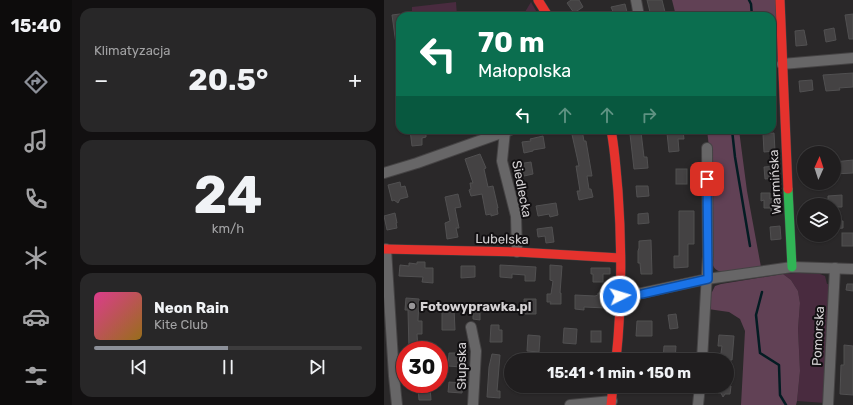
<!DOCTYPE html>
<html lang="pl">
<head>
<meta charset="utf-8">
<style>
  body { margin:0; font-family:Rubik,sans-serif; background:#282728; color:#f1f3f6; height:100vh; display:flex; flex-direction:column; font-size:15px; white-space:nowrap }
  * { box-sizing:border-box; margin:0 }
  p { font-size:13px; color:#a2a2a4 }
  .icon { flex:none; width:22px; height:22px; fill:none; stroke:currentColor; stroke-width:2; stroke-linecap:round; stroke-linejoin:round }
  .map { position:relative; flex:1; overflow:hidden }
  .side { display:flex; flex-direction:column; gap:8px; padding:8px; background:#121011; width:312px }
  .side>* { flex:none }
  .guide { position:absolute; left:12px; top:12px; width:380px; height:122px; border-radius:12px; box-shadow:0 1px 3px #0004,0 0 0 1px #3d3c3d; background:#0b6e4f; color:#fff; overflow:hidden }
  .needle { width:26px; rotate:3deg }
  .buttons { position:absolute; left:413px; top:146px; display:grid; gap:8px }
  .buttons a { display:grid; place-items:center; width:44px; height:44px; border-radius:50%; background:#201e1f; box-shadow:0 1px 3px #0004,0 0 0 1px #3d3c3d; font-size:20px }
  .speed { position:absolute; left:12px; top:341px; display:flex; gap:8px; font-size:20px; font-weight:700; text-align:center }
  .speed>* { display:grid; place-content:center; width:52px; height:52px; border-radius:50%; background:#201e1f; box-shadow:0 1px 3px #0004,0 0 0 1px #3d3c3d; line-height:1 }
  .speed .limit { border:6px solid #d22; background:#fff; color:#111 }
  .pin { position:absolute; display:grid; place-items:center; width:34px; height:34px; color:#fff; margin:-17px; border-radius:8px; box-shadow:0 2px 6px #0006 }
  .me { position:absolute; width:44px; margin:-22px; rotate:85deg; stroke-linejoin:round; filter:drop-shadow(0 0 3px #0008) }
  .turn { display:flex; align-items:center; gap:14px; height:84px; padding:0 16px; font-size:18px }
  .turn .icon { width:52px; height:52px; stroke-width:2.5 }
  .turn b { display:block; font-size:28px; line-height:34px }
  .lanes { display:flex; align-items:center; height:38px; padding:0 16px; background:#0003; justify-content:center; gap:20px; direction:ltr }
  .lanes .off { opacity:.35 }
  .big { font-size:30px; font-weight:700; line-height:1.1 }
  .side .tile { flex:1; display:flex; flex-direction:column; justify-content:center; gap:6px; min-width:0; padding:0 14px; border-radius:12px; background:#282728 }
  .side .dial { align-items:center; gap:0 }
  .dial b { font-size:52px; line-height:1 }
  .song { display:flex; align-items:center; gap:12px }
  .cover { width:48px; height:48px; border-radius:6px; background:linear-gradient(135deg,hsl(330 70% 55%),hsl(40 70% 35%)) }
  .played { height:4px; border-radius:2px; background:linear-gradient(90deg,#8c9099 50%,#3d3c3d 50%) }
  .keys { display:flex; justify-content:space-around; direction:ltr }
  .heat { display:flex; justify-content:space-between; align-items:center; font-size:22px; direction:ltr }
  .trip { position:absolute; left:120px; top:353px; width:230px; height:40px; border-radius:20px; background:#201e1f; box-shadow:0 1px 3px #0004,0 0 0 1px #3d3c3d; font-weight:700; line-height:40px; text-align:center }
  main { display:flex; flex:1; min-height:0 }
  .menu { display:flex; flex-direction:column; width:72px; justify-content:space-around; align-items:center; background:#0d0c0c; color:#a2a2a4 }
  .menu .icon { width:28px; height:28px }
  .menu .current { color:#8c9099 }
  .menu b { font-size:18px; color:#f1f3f6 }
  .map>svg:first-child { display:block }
  .green { fill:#492b3f }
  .forest { fill:#614155 }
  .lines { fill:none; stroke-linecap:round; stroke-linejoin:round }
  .stream { stroke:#041c23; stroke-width:2.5 }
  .building { fill:#444243; stroke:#515051 }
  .street-casing { stroke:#454344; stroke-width:12 }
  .fast-casing { stroke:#454344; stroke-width:10 }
  .jam-casing { stroke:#454344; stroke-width:10 }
  .street { stroke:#676667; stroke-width:10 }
  .fast { stroke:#30b455; stroke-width:9 }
  .jam { stroke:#e5322d; stroke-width:9 }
  .route-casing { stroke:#114b97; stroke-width:10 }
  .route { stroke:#1a73e8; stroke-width:7 }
  .poi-dot { fill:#989698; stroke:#121012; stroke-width:1.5 }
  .labels { text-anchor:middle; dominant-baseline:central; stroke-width:4; stroke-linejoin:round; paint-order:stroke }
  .street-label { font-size:13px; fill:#d4d1d3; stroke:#121012 }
  .poi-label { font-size:13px; font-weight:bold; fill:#d4d1d3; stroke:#121012; text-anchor:start }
</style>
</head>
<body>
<main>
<nav class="menu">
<b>15:40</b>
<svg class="icon current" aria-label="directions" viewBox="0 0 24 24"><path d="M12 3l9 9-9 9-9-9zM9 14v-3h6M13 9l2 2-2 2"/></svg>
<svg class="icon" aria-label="music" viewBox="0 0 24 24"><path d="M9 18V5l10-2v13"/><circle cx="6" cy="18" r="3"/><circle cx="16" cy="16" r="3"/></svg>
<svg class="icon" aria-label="phone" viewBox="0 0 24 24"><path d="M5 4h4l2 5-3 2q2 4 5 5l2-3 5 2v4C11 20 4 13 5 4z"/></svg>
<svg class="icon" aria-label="climate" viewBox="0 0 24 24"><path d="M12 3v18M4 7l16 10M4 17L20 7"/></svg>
<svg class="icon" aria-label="car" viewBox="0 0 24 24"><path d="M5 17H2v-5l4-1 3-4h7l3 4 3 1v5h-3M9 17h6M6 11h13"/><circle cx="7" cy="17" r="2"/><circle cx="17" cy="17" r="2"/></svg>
<svg class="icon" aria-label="filters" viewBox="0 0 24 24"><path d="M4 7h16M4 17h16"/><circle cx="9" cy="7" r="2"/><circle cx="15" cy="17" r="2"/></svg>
</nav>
<section class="side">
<div class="tile"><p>Klimatyzacja</p>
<div class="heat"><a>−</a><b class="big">20.5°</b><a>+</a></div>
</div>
<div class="tile dial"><b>24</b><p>km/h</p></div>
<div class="tile">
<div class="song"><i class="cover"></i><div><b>Neon Rain</b><p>Kite Club</p></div></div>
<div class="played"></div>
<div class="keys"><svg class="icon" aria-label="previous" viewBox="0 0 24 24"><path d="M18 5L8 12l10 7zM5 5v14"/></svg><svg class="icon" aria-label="pause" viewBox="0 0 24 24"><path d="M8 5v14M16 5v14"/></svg><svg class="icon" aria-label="next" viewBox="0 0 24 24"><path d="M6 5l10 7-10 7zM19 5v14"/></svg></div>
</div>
</section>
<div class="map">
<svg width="469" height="405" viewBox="0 0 469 405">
  <rect width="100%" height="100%" fill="#2a2829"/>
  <g class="green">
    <path d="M 72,2 L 73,16 L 28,16 L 28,7 Z"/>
    <path d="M 147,2 L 155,16 L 76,16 L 141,12 Z"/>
    <path d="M 416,273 L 436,274 L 441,276 L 443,284 L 446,284 L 441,403 L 413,401 L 416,371 L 414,329 L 416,303 L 414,291 L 407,280 L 399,274 Z"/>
  </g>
  <g class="forest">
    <path d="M 288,0 L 392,0 L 394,64 L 388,64 L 388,16 L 292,16 Z"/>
    <path d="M 323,130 L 355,130 L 363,191 L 377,267 L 340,272 C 330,271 329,267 327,258 L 325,147 Z"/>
    <path d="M 399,274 L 407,280 L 414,291 L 416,303 L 414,329 L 416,371 L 413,401 L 412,405 L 357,405 L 361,331 L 356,319 L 345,312 L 324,309 L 325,292 L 328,292 L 331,286 L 337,284 Z"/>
  </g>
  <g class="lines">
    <g class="stream">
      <path d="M 365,0 L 367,4 L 368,16"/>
      <path d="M 348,130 L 351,157 L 366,246"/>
      <path d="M 378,292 L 372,315 L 376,353 L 395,365 L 396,395 L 402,405"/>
    </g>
  </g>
  <g class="building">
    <path d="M 187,0 L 195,0 L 199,7 L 190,13 L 183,3 Z"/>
    <path d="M 263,0 L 278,0 L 282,16 L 267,16 Z"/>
    <path d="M 241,4 L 244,16 L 231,16 L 227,7 Z"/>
    <path d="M 16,14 L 16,43 L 12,44 L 8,15 Z"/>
    <path d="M 469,14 L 469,39 L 465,39 L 461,15 Z"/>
    <path d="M 450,28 L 452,40 L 442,42 L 440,30 Z"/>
    <path d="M 420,30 L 423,45 L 412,46 L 411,31 Z"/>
    <path d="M 469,73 L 469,87 L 455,88 L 456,90 L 442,91 L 439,75 Z"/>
    <path d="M 428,80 L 429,90 L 416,92 L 415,81 Z"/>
    <path d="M 26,130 L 42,130 L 42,137 L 38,138 L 38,145 L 28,146 Z"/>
    <path d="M 187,130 L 198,130 L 200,141 L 202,141 L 208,176 L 203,176 L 205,189 L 207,189 L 209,197 L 195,200 L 193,191 L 196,191 L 192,166 L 195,166 Z"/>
    <path d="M 299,131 L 300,139 L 294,139 L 295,151 L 285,152 L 283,133 Z"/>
    <path d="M 257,132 L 260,157 L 263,157 L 264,168 L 250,169 L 246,134 Z"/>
    <path d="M 390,133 L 391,151 L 380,152 L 379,134 Z"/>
    <path d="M 159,136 L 161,148 L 149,150 L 149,151 L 140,153 L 138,142 L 147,141 L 146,139 Z"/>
    <path d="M 96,154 L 102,168 L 100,169 L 104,187 L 109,186 L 114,208 L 113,208 L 114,214 L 107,216 L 107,214 L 102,215 L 98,194 L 87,196 L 85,190 L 87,189 L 86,183 L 89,183 L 81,159 Z"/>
    <path d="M 469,160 L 469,173 L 450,174 L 450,162 Z"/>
    <path d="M 147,162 L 149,174 L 140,176 L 139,173 L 136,173 L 134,164 Z"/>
    <path d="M 393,166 L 392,178 L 381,179 L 380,167 Z"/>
    <rect x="292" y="169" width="11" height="15"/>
    <path d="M 16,182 L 17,187 L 21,186 L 24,197 L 16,199 L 14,203 L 10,200 L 8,201 L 4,185 Z"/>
    <path d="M 252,186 L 264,186 L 265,196 L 253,197 Z"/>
    <path d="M 377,193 L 386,193 L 386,199 L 395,198 L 395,213 L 387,214 L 387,208 L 380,208 L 380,200 L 377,201 Z"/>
    <path d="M 74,194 L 77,207 L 71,208 L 75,228 L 72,228 L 74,237 L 63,239 L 61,223 L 66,221 L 61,197 Z"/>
    <path d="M 458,195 L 458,207 L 450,207 L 450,205 L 444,205 L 444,196 Z"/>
    <path d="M 172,203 L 174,215 L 166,217 L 165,214 L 154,216 L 152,206 Z"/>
    <path d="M 295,211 L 310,211 L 310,244 L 304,244 L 304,267 L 290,268 L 290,256 L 295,256 Z"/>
    <path d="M 11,213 L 13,223 L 12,223 L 13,228 L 3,230 L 0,216 Z"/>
    <path d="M 264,213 L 265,223 L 254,224 L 254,214 Z"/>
    <path d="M 450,221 L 459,221 L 459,228 L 450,229 Z"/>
    <path d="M 396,226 L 397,239 L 387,240 L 386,227 Z"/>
    <path d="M 168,227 L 170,242 L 162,243 L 161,236 L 154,237 L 153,229 Z"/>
    <rect x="458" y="233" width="11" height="13"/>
    <path d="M 267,240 L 268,274 L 257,274 L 256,263 L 254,263 L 254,251 L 255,248 L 255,241 Z"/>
    <path d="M 33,262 L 41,262 L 41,268 L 49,268 L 49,283 L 38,282 L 39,277 L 15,276 L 16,265 L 25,266 L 25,263 L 33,264 Z"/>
    <path d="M 116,265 L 152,267 L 151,281 L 141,281 L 141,275 L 128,274 L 128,278 L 116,277 Z"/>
    <path d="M 166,265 L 178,266 L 176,293 L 177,293 L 177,304 L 166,304 L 167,302 L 163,302 L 163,294 L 167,294 L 169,281 L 166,280 Z"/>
    <path d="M 77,266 L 91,266 L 91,277 L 77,278 Z"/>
    <path d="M 207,268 L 226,268 L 226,274 L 219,274 L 219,282 L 209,282 L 209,274 L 207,274 Z"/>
    <path d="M 463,284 L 469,284 L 469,291 L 462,290 Z"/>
    <path d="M 214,293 L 222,293 L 222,308 L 200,307 L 200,310 L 191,309 L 191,295 L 211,296 L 214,295 Z"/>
    <path d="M 22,298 L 35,299 L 34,321 L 38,321 L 38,334 L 33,334 L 34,350 L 25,350 L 24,310 L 21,310 Z"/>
    <path d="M 140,299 L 152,299 L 152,314 L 141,314 Z"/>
    <path d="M 58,308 L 70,309 L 71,330 L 58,330 Z"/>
    <path d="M 89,308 L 96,308 L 96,320 L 89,319 Z"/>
    <path d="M 292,314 L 294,328 L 286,329 L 284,315 Z"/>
    <path d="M 253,321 L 268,321 L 268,336 L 252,336 Z"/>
    <path d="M 107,325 L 115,325 L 115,330 L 118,330 L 118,342 L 106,342 Z"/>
    <path d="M 180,328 L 193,329 L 192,344 L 179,343 Z"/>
    <rect x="207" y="331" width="10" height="11"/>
    <path d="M 144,335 L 156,336 L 155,352 L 143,351 Z"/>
    <path d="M 335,335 L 350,336 L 348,360 L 336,360 L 338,346 L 334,346 Z"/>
    <path d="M 460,345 L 469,346 L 469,395 L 456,394 L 457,365 L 460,365 Z"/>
    <path d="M 280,346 L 292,346 L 291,360 L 279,360 Z"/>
    <path d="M 65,353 L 78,353 L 77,367 L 64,366 Z"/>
    <path d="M 108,354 L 116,355 L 113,391 L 116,391 L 116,398 L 103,397 L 105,367 Z"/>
    <path d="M 65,382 L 79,383 L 78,393 L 64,392 Z"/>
    <path d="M 334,386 L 347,386 L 346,394 L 341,394 L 339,397 L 337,393 L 334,393 Z"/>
    <path d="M 46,387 L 47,400 L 35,400 L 34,388 Z"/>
  </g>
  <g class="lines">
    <g class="street-casing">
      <g id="street">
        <path d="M 252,0 L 255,16"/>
        <path d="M 398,64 L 469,58"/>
        <path d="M 121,131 L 118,161 L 132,216 L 133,252"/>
        <path d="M 0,173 L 33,163 L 126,130"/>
        <path d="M 2,249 L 10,376 L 13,405"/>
        <path d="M 236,296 L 258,293 L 323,279 L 408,267 L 469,269"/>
        <path d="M 87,327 L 92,351 L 89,405"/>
        <path d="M 318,360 L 324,256 L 323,148"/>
        <path d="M 186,405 L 228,401"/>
        <path d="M 314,405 L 316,386"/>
        <path d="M 444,405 L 451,268"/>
      </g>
    </g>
    <g class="fast-casing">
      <path id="fast" d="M 404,189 L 408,267"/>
    </g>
    <g class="jam-casing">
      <g id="jam">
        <path d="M 154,0 L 164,16"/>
        <path d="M 396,0 L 404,189"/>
        <path d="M 227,130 C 231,150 232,171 234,191 C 238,248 238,304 232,360"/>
        <path d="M 0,249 L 133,252 L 236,258"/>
        <path d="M 227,405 L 229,386"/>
      </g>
    </g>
    <use href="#street" class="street"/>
    <use href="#fast" class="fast"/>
    <use href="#jam" class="jam"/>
  </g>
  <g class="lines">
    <g class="route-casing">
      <path id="route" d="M 236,296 L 258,294 L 324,279 L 323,179"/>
    </g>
    <use href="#route" class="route"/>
  </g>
  <circle class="poi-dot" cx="28" cy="306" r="4"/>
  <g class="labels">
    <g class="street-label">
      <text transform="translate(391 182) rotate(-93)">Warmińska</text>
      <text transform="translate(138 189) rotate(79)">Siedlecka</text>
      <text transform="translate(118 239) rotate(1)">Lubelska</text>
      <text transform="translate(434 336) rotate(-87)">Pomorska</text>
      <text transform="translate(77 366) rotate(-90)">Słupska</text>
    </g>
    <g class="poi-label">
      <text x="36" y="306">Fotowyprawka.pl</text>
    </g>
  </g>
</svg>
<div class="buttons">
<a><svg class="needle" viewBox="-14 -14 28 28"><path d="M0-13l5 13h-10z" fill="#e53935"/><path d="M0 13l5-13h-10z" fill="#a2a2a4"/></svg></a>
<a><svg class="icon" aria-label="layers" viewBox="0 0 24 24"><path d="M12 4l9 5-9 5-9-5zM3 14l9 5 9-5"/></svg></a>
</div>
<div class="speed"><div class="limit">30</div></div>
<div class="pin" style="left:323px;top:179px;background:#d93025"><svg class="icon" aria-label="arrive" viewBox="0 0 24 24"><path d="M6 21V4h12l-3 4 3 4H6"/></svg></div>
<svg class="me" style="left:236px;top:296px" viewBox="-20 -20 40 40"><circle r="17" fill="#1a73e8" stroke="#fff" stroke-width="3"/><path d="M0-11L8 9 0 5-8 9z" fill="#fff"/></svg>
<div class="trip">15:41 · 1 min · 150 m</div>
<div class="guide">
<div class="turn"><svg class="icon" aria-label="left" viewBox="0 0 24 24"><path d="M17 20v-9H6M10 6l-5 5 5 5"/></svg><div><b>70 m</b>Małopolska</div></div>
<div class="lanes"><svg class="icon" aria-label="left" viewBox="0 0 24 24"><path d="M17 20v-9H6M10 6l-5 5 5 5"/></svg><svg class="icon off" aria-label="ahead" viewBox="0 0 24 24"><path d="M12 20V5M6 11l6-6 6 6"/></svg><svg class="icon off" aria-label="ahead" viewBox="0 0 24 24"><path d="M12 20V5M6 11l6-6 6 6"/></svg><svg class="icon off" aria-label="right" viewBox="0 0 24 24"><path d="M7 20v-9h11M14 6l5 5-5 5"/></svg></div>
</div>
</div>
</main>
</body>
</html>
